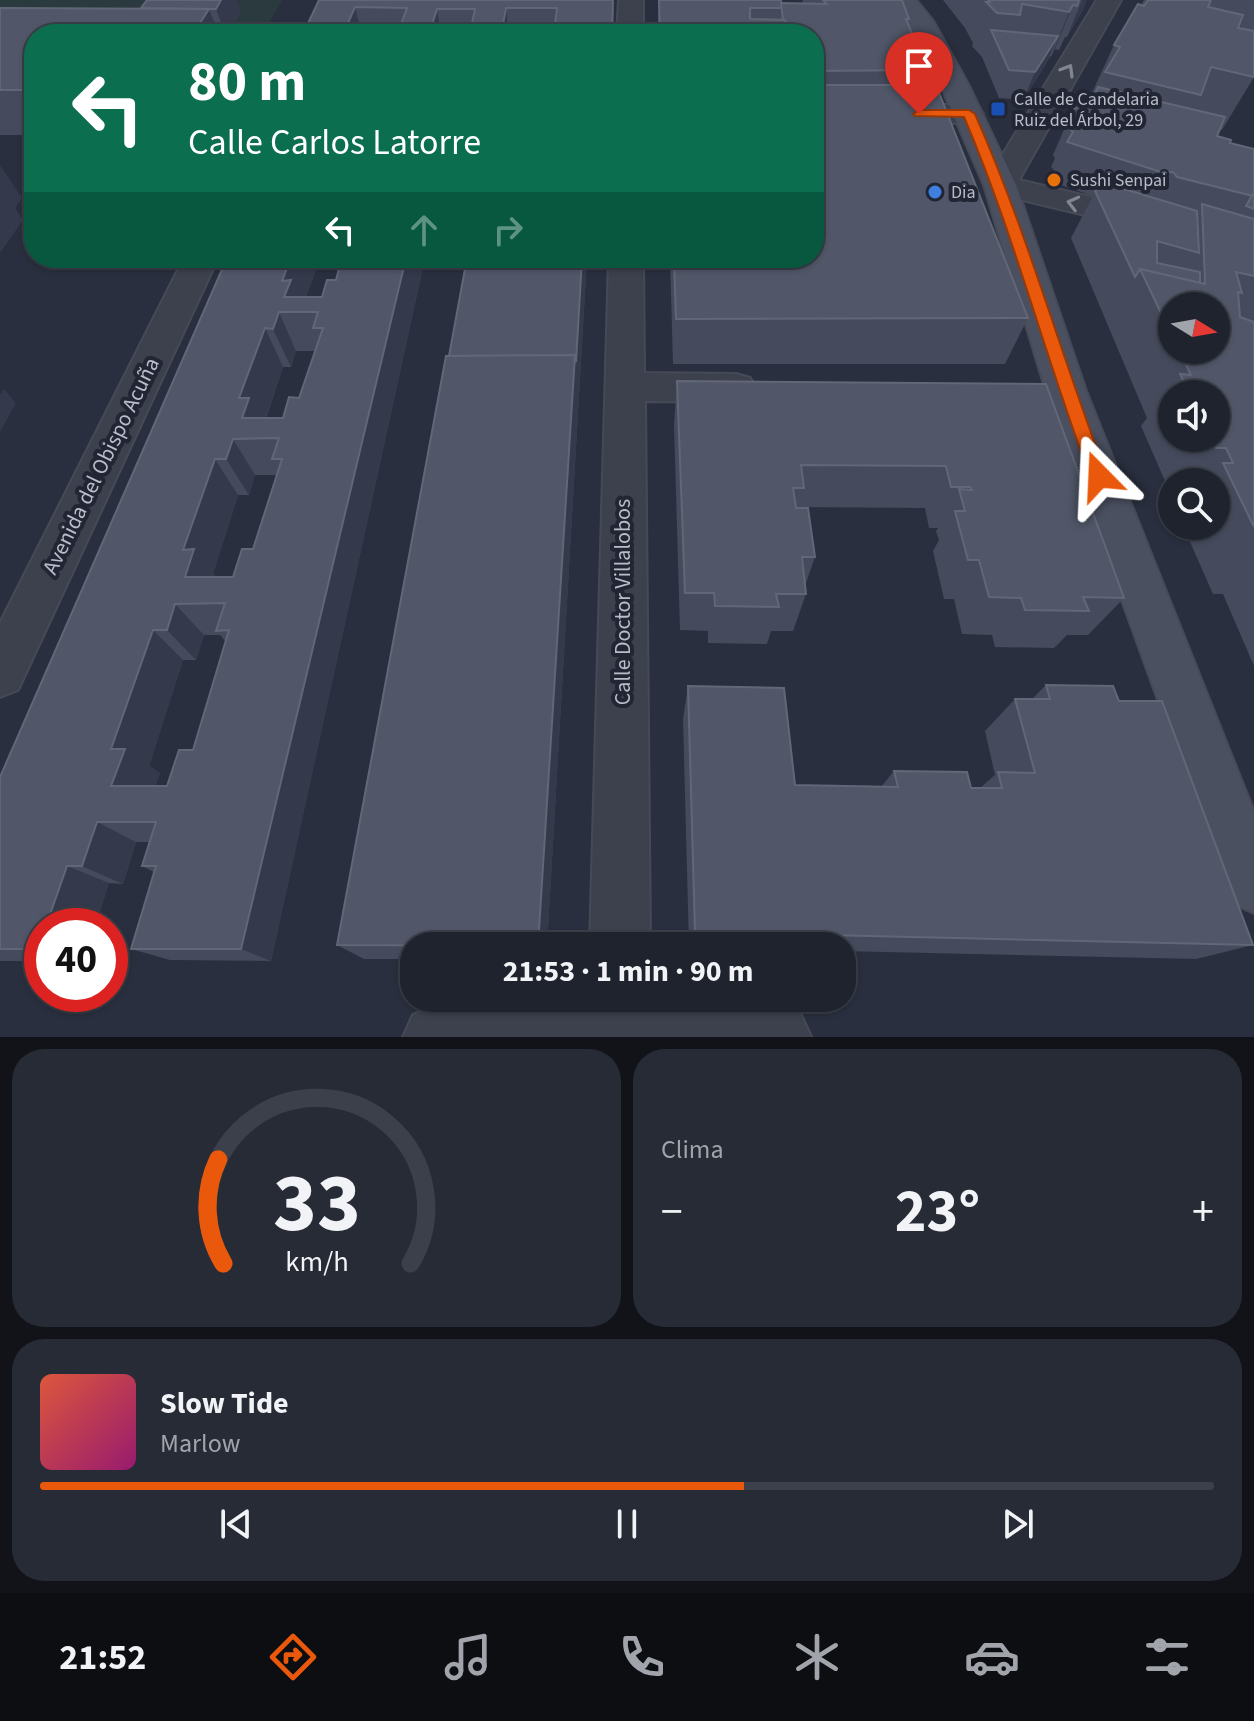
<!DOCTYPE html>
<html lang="es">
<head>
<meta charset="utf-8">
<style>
  body { margin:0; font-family:"Source Sans 3",sans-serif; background:#272b36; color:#f1f3f6; height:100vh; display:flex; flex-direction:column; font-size:30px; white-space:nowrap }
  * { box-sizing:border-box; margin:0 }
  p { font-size:26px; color:#a1a4aa }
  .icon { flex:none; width:44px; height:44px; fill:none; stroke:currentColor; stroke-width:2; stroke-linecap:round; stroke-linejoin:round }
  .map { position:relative; height:1037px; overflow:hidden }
  .details { display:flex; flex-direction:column; gap:12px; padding:12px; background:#111319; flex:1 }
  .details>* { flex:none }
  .guide { position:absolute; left:24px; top:24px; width:800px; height:244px; border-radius:32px; box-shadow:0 2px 6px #0004,0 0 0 2px #3c404a; background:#0b6e4f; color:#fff; overflow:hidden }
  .needle { width:52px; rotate:101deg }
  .fabs { position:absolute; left:1158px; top:292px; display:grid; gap:16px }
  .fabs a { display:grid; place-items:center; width:72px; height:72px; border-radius:50%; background:#1f232e; box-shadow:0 2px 6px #0004,0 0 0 2px #3c404a; font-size:40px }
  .speed { position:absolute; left:24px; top:908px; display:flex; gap:16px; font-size:40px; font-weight:700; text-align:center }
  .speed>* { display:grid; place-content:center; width:104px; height:104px; border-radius:50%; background:#1f232e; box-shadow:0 2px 6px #0004,0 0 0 2px #3c404a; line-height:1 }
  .speed .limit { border:12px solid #d22; background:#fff; color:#111 }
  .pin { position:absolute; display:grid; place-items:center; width:68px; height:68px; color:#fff; margin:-82px -34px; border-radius:50% 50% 50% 0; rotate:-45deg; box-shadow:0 0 8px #0007 }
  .pin .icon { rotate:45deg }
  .me { position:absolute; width:88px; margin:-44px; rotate:339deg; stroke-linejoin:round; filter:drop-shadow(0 0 6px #0008) }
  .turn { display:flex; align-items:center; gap:28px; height:168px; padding:0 32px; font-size:36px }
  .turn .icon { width:104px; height:104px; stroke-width:2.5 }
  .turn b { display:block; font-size:56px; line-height:68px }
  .lanes { display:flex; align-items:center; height:76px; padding:0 32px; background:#0003; justify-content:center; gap:40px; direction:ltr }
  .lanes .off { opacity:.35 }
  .big { font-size:60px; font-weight:700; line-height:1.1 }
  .details .card { flex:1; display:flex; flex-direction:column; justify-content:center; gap:12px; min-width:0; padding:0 28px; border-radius:32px; background:#272b36 }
  .details .dial { align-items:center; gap:0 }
  .dial svg { height:208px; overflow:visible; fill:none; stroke:#3c404a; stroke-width:7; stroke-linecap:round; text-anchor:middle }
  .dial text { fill:#f1f3f6; stroke:none }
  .song { display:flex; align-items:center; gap:24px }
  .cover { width:96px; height:96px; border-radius:12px; background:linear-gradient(135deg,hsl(10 70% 55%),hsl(320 70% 35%)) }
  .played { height:8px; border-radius:4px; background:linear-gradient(90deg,#ea580c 60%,#3c404a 60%) }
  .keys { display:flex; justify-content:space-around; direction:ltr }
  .heat { display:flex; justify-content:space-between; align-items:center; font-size:44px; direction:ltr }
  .details .tiles { flex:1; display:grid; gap:12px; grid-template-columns:1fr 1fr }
  .card:last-child { grid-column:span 2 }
  .trip { position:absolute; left:400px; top:932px; width:456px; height:80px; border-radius:32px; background:#1f232e; box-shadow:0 2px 6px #0004,0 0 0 2px #3c404a; font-weight:700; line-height:80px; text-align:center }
  .menu { display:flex; height:128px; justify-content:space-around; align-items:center; background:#0c0e12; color:#a1a4aa }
  .menu .icon { width:56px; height:56px }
  .menu .active { color:#ea580c }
  .menu b { font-size:36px; color:#f1f3f6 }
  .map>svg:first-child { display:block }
  .green { fill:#2b3a3f }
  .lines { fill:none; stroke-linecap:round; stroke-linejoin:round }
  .street-casing { stroke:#464a57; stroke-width:4 }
  .secondary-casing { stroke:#464a57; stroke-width:4 }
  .street { fill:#3d414e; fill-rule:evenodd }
  .secondary { fill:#4b5061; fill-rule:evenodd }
  .wall { fill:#454b5c; fill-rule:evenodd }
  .shaded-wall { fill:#343a4b }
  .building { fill:#515768; stroke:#626777; stroke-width:2; fill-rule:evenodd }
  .oneway { stroke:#818592 }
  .route { fill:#ea580c; stroke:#983908; stroke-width:2 }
  .transit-dot { fill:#1a4fb4; stroke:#222634; stroke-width:3 }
  .food-dot { fill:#e8710a; stroke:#222634; stroke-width:3 }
  .shop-dot { fill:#3f7fe0; stroke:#222634; stroke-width:3 }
  .labels { text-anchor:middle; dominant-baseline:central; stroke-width:8; stroke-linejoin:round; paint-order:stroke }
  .far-poi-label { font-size:18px; fill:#b9bdc9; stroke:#222634; text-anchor:start }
  .street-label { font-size:22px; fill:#b9bdc9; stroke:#222634 }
</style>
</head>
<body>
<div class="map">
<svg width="1254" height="1037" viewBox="0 0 1254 1037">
  <rect width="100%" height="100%" fill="#292f3e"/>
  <path class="green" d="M 0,0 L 282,0 L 263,34 L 34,34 L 0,135 Z"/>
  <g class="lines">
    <g class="street-casing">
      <g id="street">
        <path d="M 619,0 L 643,0 L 643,34 L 617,34 Z"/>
        <path d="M 1097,0 L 1121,0 L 1019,180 L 1111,202 L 1254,248 L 1254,271 L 1089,216 L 989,192 L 984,185 Z"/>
        <path d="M 814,105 L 969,105 L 979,108 L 983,114 L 979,120 L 969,123 L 814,123 Z"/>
        <path d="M 184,258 L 218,258 L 18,690 L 0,697 L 0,623 Z"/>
        <path d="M 609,258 L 643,258 L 644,373 L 736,374 L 750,378 L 756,388 L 750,398 L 736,402 L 645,401 L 650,946 L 590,946 Z"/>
        <path d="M 620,1002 L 779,1005 L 801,1015 L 811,1037 L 403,1037 L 413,1015 L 435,1005 Z"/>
      </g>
    </g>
    <g class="secondary-casing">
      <path id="secondary" d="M 891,0 L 916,0 L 933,21 L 969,86 L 1016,185 L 1086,391 L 1254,812 L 1254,913 L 1234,904 L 1225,884 L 1046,391 L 984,185 L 941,86 L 908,23 Z"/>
    </g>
    <use href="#street" class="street"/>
    <use href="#secondary" class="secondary"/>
  </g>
  <g class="wall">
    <path d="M 147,0 L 241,11 L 228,34 L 34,34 L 34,135 L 0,135 L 0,8 L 141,8 Z"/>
    <path d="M 319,0 L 614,0 L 614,34 L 303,34 Z"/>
    <path d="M 658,0 L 781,0 L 781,3 L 802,3 L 803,0 L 902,0 L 909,19 L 908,23 L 927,70 L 923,85 L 1028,318 L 1005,364 L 673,364 L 670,258 L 814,258 L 814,34 L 658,34 Z"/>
    <path d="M 943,0 L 1087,0 L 1083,10 L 1067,37 L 1065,37 L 1059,50 L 1055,49 L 1051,57 L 1050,56 L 1046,64 L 1023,100 L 999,98 L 982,57 L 972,46 L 973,43 L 965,28 Z"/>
    <path d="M 1144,0 L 1254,0 L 1254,77 L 1222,130 L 1220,129 L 1217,136 L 1230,143 L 1254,149 L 1254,666 L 1223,594 L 1213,594 L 1183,526 L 1216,526 L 1216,482 L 1172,482 L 1172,497 L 1141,426 L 1147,418 L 1071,238 L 1093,196 L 1049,181 L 1054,170 L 1051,167 L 1055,158 L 1053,155 L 1070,116 L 1091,95 L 1114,45 ZM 1172,306 L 1216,350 L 1172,350 ZM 1172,394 L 1216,394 L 1216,438 L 1172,438 Z"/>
    <path d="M 227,258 L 328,258 L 324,267 L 317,267 L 306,297 L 322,297 L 336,280 L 342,258 L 425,258 L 271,961 L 170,960 L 131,949 L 154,872 L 142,866 L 149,842 L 136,842 L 123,884 L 109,883 L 95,926 L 42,926 L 42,961 L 0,961 L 0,777 ZM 296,351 L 315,351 L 299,398 L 283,418 L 266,418 L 283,367 L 291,367 ZM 255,475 L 277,475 L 253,549 L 233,577 L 216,577 L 213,574 L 238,495 L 249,495 ZM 204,635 L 220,635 L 226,642 L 193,750 L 167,786 L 155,786 L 160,773 L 149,766 L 183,660 L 196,660 Z"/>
    <path d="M 467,258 L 587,258 L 547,946 L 414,946 L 414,959 L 364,959 L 337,945 Z"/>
    <path d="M 677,381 L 1046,384 L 1124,598 L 1088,635 L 1067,635 L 1054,648 L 995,647 L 992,635 L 962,634 L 954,599 L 944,599 L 933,551 L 939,540 L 936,531 L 938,528 L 929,528 L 925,508 L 799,507 L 815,557 L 805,586 L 806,594 L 793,631 L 771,631 L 767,644 L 708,643 L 708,631 L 680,630 L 674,425 Z"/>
    <path d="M 1046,685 L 1119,701 L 1253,945 L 1196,959 L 842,951 L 842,946 L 689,946 L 683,719 L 688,686 L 795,785 L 881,787 L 894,771 L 971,788 L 980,788 L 995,775 L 985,731 L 1015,699 L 1032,699 Z"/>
  </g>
  <g class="shaded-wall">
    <path d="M 221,0 L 237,0 L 241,11 L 228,34 L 225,34 L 216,9 Z"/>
    <path d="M 613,0 L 614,0 L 614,34 L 612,34 Z"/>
    <path d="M 1082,0 L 1087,0 L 1083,10 L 1067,37 Z"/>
    <path d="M 1073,5 L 1055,49 L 1051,57 L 1069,12 Z"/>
    <path d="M 355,7 L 362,34 L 348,23 Z"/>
    <path d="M 506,8 L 509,34 L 503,24 Z"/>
    <path d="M 209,9 L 219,34 L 193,34 Z"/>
    <path d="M 437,9 L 441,34 L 431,28 Z"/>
    <path d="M 1058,36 L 1046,64 L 1023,100 L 1035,72 Z"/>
    <path d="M 0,165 L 22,198 L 15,208 L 23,220 L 0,253 Z"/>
    <path d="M 291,258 L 314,258 L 317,267 L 302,309 L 284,297 L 282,281 Z"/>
    <path d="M 321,258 L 328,258 L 324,267 Z"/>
    <path d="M 406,258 L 425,258 L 271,961 L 241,949 Z"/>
    <path d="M 582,258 L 587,258 L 547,946 L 538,946 Z"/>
    <path d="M 279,312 L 296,351 L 291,367 L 273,329 Z"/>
    <path d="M 265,328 L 283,367 L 263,425 L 242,418 L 239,398 Z"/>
    <path d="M 4,389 L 16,403 L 0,432 L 0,395 Z"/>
    <path d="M 233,439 L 255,475 L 249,495 L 226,459 Z"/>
    <path d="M 215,459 L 238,495 L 213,574 L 220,583 L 185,577 L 183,550 Z"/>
    <path d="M 175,604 L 204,635 L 196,660 L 167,630 Z"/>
    <path d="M 153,630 L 183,660 L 149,766 L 160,773 L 148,808 L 111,786 L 111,749 Z"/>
    <path d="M 97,822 L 136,842 L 123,884 L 82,866 Z"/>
    <path d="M 67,866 L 109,883 L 95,926 L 46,926 Z"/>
    <path d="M 42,936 L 42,950 L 37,949 Z"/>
  </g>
  <g class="building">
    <path d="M 147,0 L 221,0 L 216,9 L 141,8 Z"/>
    <path d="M 319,0 L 613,0 L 612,34 L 303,34 ZM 355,7 L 407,8 L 401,24 L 348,23 ZM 506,8 L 557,8 L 555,24 L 503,24 ZM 437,9 L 475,9 L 471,28 L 431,28 Z"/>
    <path d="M 659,0 L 781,0 L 782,8 L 750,8 L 750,19 L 785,20 L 789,34 L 660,34 Z"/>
    <path d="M 823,0 L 902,0 L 909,19 L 906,19 L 927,70 L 814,71 L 814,34 L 789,34 L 785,20 L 783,20 L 781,3 L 827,4 Z"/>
    <path d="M 988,0 L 1079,0 L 1077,6 L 1073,5 L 1069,12 L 1022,4 L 1020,15 L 997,13 L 986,2 L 990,2 Z"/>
    <path d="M 1148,0 L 1211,0 L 1208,7 L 1243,15 L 1238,28 L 1254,31 L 1254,77 L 1211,67 L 1201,95 L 1105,72 L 1120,47 L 1114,45 L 1138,4 L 1144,6 Z"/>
    <path d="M 0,8 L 209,9 L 193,34 L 34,34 L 34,90 L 0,90 Z"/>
    <path d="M 991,30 L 1014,32 L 1058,36 L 1035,72 L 1009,70 Z"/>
    <path d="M 814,85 L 936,85 L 1028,318 L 676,319 L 674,258 L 814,258 Z"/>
    <path d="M 1098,87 L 1225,117 L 1217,136 L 1231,140 L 1230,143 L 1254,149 L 1254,192 L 1253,196 L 1177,177 L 1173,172 L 1164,173 L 1067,142 L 1073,132 L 1069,128 L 1074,120 L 1070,116 L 1078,103 L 1084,102 L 1088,95 L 1095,94 Z"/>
    <path d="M 1108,184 L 1197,211 L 1199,253 L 1157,241 L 1157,263 L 1200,272 L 1200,283 L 1140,269 L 1135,277 L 1095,191 Z"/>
    <path d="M 1254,192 L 1254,209 L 1246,206 Z"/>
    <path d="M 1202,204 L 1254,219 L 1254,276 L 1236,272 L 1242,293 L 1238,292 L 1240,317 L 1254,322 L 1254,527 L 1223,463 L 1233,463 L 1226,448 L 1216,448 L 1211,438 L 1216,438 L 1216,394 L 1190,394 L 1180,374 L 1191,375 L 1179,350 L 1216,350 L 1216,306 L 1172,306 L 1172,336 L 1140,269 L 1205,284 Z"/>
    <path d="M 227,258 L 291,258 L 282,281 L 291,280 L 284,297 L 322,297 L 327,280 L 336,280 L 342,258 L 406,258 L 241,949 L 131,949 L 156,866 L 142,866 L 156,822 L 97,822 L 82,866 L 67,866 L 46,926 L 42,926 L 42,936 L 37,949 L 0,949 L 0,777 ZM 279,312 L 318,312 L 313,328 L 323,328 L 299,398 L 289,397 L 283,418 L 242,418 L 249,398 L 239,398 L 265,328 L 273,329 ZM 279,438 L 272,459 L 282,459 L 253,549 L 242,549 L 233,577 L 185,577 L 194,549 L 183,550 L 215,459 L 226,459 L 233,439 ZM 225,603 L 216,631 L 229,630 L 193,750 L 179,750 L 167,786 L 111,786 L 125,749 L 111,749 L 153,630 L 167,630 L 175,604 Z"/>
    <path d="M 467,258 L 582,258 L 576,362 L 575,355 L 449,356 Z"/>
    <path d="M 575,355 L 538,946 L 337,945 L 446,356 Z"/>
    <path d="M 677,381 L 1046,384 L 1124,598 L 1083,597 L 1089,611 L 1025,610 L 1021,598 L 989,597 L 979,560 L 968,560 L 955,511 L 965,511 L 959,489 L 972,490 L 970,487 L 951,487 L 946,466 L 801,465 L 804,488 L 793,488 L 796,508 L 808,508 L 815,557 L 802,557 L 806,594 L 776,594 L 779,607 L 715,606 L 714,593 L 685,593 Z"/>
    <path d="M 1046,685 L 1113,686 L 1119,701 L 1162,701 L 1253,945 L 695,932 L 688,686 L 784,688 L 795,785 L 898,787 L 894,771 L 967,772 L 971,788 L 1002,788 L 998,772 L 1035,773 L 1015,699 L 1050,699 Z"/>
  </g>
  <defs><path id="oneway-chevron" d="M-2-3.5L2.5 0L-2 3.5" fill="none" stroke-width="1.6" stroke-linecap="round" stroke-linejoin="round" transform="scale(2)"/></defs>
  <g class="oneway">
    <use href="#oneway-chevron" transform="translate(1068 70) rotate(-59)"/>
    <use href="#oneway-chevron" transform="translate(1073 203) rotate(-166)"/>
  </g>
  <path class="route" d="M 919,110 L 969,110 L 975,114 C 1027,231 1061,356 1107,476 L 1105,481 L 1099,483 L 1090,476 C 1045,357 1014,234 964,117 L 915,116 L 913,114 Z"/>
  <rect class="transit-dot" x="990" y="101" width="16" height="16" rx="4"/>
  <circle class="food-dot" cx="1054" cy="180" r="8"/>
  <circle class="shop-dot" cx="935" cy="192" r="8"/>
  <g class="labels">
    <g class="far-poi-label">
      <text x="1014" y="99">Calle de Candelaria<tspan x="1014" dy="21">Ruiz del Árbol, 29</tspan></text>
      <text x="1070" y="180">Sushi Senpai</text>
      <text x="951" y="192">Dia</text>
    </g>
    <g class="street-label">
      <text transform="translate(101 466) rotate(-64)">Avenida del Obispo Acuña</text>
      <text transform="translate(623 602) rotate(-90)">Calle Doctor Villalobos</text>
    </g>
  </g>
</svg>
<div class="fabs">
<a><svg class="needle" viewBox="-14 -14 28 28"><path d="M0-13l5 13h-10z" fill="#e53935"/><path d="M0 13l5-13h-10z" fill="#a1a4aa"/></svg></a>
<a><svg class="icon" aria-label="sound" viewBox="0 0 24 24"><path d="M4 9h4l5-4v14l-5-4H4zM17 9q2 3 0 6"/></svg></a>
<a><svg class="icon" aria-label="search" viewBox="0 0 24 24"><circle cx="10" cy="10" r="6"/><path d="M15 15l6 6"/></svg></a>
</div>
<div class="speed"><div class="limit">40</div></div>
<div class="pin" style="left:919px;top:114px;background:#d93025"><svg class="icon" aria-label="arrive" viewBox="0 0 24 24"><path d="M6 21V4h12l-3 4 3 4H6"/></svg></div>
<svg class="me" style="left:1099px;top:476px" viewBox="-20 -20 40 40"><path d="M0-17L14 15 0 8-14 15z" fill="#ea580c" stroke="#fff" stroke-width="4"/></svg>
<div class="trip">21:53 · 1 min · 90 m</div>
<div class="guide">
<div class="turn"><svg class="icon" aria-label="left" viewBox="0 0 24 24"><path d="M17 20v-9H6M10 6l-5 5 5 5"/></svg><div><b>80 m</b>Calle Carlos Latorre</div></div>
<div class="lanes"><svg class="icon" aria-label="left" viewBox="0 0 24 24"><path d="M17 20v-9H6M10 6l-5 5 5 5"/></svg><svg class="icon off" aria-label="ahead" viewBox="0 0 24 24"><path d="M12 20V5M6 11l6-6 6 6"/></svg><svg class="icon off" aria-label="right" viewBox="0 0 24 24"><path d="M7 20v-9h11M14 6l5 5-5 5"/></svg></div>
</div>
</div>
<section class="details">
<div class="tiles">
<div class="card dial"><svg viewBox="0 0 100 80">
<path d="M14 69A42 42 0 1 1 86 69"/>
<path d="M14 69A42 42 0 0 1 12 29" stroke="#ea580c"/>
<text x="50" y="56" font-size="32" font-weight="700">33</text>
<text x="50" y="72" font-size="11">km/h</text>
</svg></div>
<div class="card"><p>Clima</p>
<div class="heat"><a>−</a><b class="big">23°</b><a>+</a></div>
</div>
<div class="card">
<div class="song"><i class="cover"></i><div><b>Slow Tide</b><p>Marlow</p></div></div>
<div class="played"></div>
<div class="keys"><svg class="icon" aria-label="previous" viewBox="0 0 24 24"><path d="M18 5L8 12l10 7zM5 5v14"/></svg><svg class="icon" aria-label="pause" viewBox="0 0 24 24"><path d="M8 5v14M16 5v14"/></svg><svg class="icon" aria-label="next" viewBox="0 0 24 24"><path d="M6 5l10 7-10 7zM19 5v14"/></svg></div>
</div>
</div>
</section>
<nav class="menu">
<b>21:52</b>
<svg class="icon active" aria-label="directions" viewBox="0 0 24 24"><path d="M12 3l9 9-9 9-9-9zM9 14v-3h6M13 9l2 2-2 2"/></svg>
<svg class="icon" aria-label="music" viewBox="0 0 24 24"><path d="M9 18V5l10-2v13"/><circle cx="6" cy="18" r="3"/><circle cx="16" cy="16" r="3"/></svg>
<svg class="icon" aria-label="phone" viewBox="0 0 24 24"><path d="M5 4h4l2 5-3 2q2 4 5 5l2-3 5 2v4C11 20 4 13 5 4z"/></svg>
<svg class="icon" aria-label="climate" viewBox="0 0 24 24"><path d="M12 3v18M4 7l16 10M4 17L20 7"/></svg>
<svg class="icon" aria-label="car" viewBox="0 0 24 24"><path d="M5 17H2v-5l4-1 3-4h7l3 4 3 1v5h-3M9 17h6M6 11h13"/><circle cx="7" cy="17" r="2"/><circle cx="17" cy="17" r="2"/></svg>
<svg class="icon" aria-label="filters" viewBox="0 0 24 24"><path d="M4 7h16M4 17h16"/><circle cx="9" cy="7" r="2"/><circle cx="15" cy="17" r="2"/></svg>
</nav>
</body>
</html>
